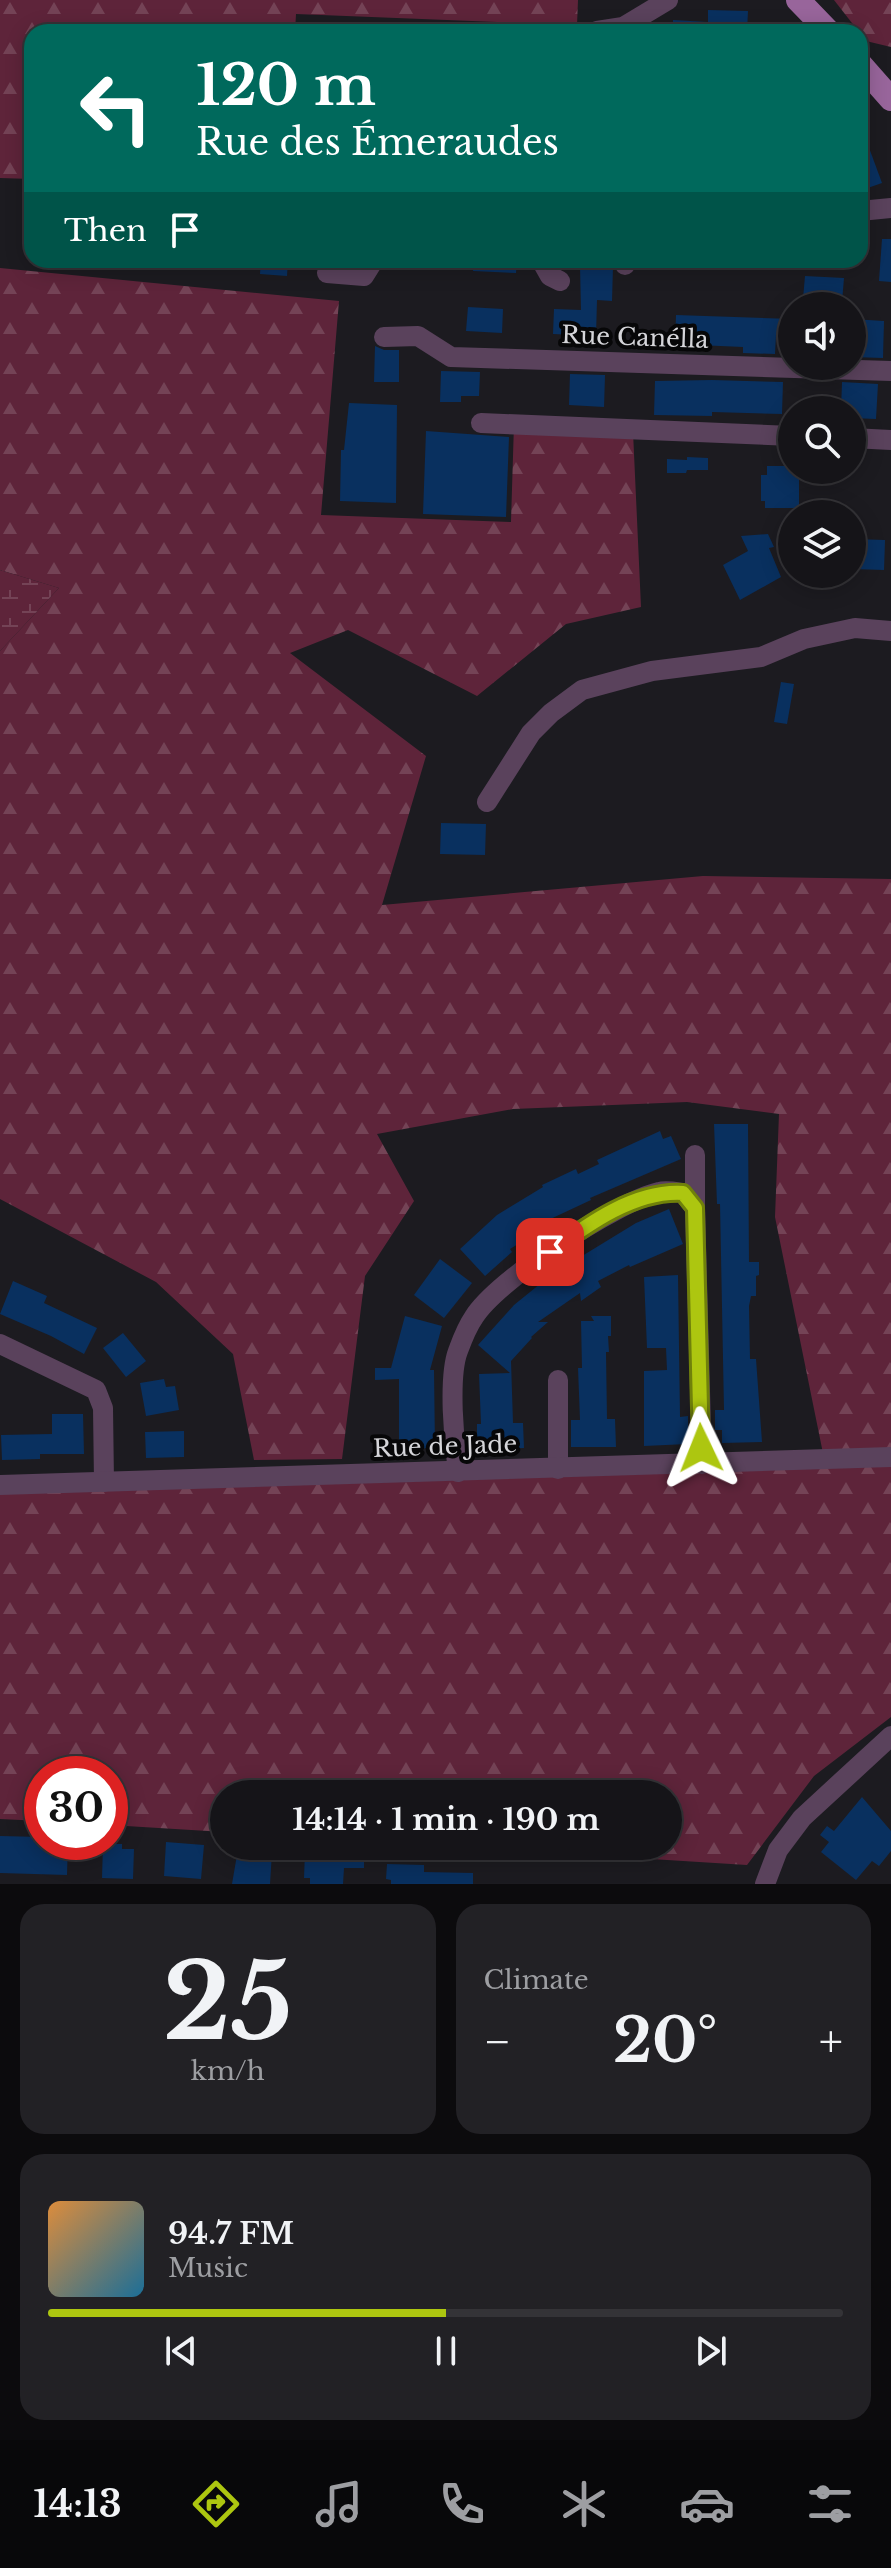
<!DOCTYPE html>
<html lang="en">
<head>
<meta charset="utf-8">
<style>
  body { margin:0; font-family:"Libre Baskerville",serif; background:#222125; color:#f1f3f6; height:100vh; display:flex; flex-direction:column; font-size:30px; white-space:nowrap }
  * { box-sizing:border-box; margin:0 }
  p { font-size:26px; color:#9d9ea2 }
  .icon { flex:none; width:44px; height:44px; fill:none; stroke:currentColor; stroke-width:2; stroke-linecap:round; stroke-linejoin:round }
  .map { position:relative; height:1884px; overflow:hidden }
  .panel { display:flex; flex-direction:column; gap:20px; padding:20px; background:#0c0b0d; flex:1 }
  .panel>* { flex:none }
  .top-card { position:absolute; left:24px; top:24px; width:844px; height:244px; border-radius:24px; box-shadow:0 4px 20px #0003,0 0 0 2px #343337; background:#00695c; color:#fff; overflow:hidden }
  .controls { position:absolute; left:778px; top:292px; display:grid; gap:16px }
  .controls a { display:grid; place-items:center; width:88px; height:88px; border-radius:50%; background:#151418; box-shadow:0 4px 20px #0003,0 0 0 2px #343337; font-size:40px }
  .speed { position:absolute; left:24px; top:1756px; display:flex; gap:16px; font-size:40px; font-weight:700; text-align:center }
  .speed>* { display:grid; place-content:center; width:104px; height:104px; border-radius:50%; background:#151418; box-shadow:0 4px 20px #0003,0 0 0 2px #343337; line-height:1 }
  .speed .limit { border:12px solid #d22; background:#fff; color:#111 }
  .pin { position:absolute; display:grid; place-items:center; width:68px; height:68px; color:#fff; margin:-34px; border-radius:16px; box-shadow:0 4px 12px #0006 }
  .me { position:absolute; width:88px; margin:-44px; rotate:358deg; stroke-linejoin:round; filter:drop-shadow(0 0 6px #0008) }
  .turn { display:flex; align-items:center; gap:28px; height:168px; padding:0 40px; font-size:36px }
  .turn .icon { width:104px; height:104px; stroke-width:2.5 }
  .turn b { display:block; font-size:56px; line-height:68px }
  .then { display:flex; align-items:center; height:76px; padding:0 40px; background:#0003; gap:16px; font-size:30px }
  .big { font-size:60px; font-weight:800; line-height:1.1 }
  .panel .widget { flex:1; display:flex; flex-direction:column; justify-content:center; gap:12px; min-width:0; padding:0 28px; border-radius:24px; background:#222125 }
  .panel .dial { align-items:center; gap:0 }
  .dial b { font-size:104px; line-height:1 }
  .song { display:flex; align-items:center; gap:24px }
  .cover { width:96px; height:96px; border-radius:12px; background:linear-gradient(135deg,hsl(30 70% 55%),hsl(200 70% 35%)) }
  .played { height:8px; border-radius:4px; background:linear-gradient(90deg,#adc610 50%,#343337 50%) }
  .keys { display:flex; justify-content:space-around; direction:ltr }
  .heat { display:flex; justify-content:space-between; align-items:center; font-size:44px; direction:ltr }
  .panel .tiles { flex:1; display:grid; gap:20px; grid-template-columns:1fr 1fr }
  .widget:last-child { grid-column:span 2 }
  .trip { position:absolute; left:210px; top:1780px; width:472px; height:80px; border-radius:40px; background:#151418; box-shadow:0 4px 20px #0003,0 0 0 2px #343337; font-weight:800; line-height:80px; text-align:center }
  .tab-bar { display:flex; height:128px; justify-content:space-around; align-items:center; background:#08080a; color:#9d9ea2 }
  .tab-bar .icon { width:56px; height:56px }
  .tab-bar .on { color:#adc610 }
  .tab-bar b { font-size:36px; color:#f1f3f6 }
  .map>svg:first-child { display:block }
  .forest { fill:url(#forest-firs) }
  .wetland { fill:url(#wetland-marsh) }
  .building { fill:#09305f }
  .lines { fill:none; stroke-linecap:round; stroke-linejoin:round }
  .minor { stroke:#5a425c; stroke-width:20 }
  .major { stroke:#98659b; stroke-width:24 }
  .route-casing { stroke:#70810a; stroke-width:20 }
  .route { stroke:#adc610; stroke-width:14 }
  .labels { text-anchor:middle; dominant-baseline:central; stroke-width:8; stroke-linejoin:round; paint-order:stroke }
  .street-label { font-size:24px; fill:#d5d5d9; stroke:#070708 }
</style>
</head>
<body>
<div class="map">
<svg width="891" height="1884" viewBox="0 0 891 1884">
  <defs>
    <pattern id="forest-firs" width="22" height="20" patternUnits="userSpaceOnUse" patternTransform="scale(2)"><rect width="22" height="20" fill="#5e243a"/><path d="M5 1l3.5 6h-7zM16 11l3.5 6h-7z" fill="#744356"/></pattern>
    <pattern id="wetland-marsh" width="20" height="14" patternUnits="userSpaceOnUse" patternTransform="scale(2)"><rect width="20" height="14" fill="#5e243a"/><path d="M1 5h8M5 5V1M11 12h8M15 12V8" fill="none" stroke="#744356"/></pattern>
  </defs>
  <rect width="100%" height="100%" fill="#1c1b20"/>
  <g class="forest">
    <path d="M 0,0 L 578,0 L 577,25 L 296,14 L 295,32 L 32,32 L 32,179 L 0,178 Z"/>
    <path d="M 834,0 L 891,0 L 891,47 L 866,41 Z"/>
    <path d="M 0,268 L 339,301 L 321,515 L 511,522 L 514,424 L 633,432 L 641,607 L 566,624 L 477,696 L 348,630 L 290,653 L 426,756 L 382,905 L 703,876 L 891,879 L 891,1717 L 814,1776 L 747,1865 L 442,1846 L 668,1846 L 668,1794 L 224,1794 L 224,1832 L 110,1825 L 110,1774 L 42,1774 L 42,1821 L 0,1819 L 0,1493 L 826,1468 L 775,1217 L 779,1114 L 687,1102 L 513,1109 L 377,1134 L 414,1201 L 365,1276 L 342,1459 L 254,1460 L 233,1354 L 156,1282 L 0,1199 L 0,651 L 59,588 L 0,570 Z"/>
  </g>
  <path class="wetland" d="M 0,570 L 59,588 L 0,651 Z"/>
  <g class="building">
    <path d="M 708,10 L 748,11 L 747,32 L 673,32 L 673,20 L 708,22 Z"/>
    <path d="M 861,126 L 882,183 L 862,190 L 860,183 Z"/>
    <path d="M 882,239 L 891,239 L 891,282 L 879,281 Z"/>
    <path d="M 261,260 L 288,260 L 287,276 L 260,274 Z"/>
    <path d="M 474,260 L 517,260 L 516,273 L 473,271 Z"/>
    <path d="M 580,266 L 613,267 L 612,301 L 597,300 L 596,336 L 553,334 L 554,309 L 581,310 Z"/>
    <path d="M 805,276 L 844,278 L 842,302 L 803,299 Z"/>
    <path d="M 468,307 L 503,309 L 502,333 L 466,331 Z"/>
    <path d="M 676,315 L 792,319 L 792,335 L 776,335 L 775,354 L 743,353 L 743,347 L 675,344 Z"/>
    <path d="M 852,319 L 884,321 L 883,358 L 852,357 Z"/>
    <path d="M 375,346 L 384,350 L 399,350 L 399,382 L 374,382 Z"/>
    <path d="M 441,371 L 480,372 L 479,396 L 461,396 L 461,402 L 440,402 Z"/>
    <path d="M 570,374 L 605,375 L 604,407 L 569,405 Z"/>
    <path d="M 712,380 L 783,382 L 782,414 L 712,412 L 712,416 L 654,415 L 655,381 Z"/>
    <path d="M 842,382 L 878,384 L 876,419 L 852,418 L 852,410 L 841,410 Z"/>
    <path d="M 349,403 L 397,405 L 396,503 L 340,501 L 341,450 L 344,450 Z"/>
    <path d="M 426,431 L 509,437 L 506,517 L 423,514 Z"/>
    <path d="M 687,457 L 708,458 L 708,470 L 687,470 L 686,473 L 667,473 L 667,459 L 687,460 Z"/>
    <path d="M 767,466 L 792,466 L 792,470 L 799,470 L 799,508 L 765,508 L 765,501 L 761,501 L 761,475 L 767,475 Z"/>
    <path d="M 768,534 L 774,547 L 769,548 L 781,577 L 740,600 L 723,565 L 748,551 L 741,536 Z"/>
    <path d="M 853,539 L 885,540 L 884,570 L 852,569 Z"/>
    <path d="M 781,682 L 794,684 L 787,724 L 774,722 Z"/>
    <path d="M 441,823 L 486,824 L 485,855 L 440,854 Z"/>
    <path d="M 714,1124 L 748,1124 L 749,1262 L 759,1262 L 759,1275 L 756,1276 L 756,1296 L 751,1296 L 749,1306 L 750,1359 L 756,1359 L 762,1442 L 722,1443 L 722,1430 L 715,1430 L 715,1410 L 724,1410 L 720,1204 L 717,1204 Z"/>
    <path d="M 660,1131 L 663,1139 L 671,1136 L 681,1159 L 590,1198 L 591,1200 L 544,1222 L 547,1226 L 510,1249 L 512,1252 L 485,1276 L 460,1249 L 497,1215 L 543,1187 L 542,1185 L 576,1169 L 578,1174 L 599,1164 L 597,1160 Z"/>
    <path d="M 669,1209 L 683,1244 L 630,1267 L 629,1265 L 598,1281 L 601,1287 L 581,1301 L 580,1293 L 538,1322 L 548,1322 L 531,1337 L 532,1338 L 511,1361 L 513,1423 L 523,1423 L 524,1448 L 477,1450 L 477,1424 L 481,1424 L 479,1374 L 510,1373 L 478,1345 L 514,1305 L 551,1275 L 636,1223 Z"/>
    <path d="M 440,1259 L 472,1283 L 444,1318 L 414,1295 Z"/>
    <path d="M 678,1275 L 680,1417 L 688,1416 L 688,1444 L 644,1446 L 644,1371 L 667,1370 L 666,1348 L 647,1348 L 644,1277 Z"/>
    <path d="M 13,1281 L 47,1296 L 44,1303 L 97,1328 L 84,1354 L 51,1336 L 0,1314 Z"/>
    <path d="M 405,1316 L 442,1326 L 430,1370 L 434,1370 L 435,1448 L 399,1449 L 399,1379 L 375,1380 L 375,1368 L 391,1368 Z"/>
    <path d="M 591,1316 L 611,1316 L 611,1336 L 608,1336 L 609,1352 L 606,1352 L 607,1419 L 615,1419 L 616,1447 L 571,1447 L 571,1420 L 580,1420 L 578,1368 L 582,1368 L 581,1321 L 594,1321 Z"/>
    <path d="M 123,1333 L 146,1361 L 126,1377 L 103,1348 Z"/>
    <path d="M 164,1379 L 166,1387 L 175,1386 L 179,1410 L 146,1416 L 140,1383 Z"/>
    <path d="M 52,1414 L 83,1414 L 84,1454 L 40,1454 L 40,1459 L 2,1460 L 1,1435 L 52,1434 Z"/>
    <path d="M 184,1431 L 184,1457 L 146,1458 L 145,1432 Z"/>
    <path d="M 862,1797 L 891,1831 L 891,1851 L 879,1866 L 872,1861 L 856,1880 L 821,1852 L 829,1842 L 820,1835 L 827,1826 L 834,1831 Z"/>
    <path d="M 0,1836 L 42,1837 L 42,1842 L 68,1842 L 67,1875 L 0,1873 Z"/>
    <path d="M 166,1842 L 204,1845 L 201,1879 L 164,1876 Z"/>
    <path d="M 103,1844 L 122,1844 L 122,1849 L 134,1849 L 133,1879 L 102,1878 Z"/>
    <path d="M 238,1849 L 272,1852 L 270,1884 L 232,1884 Z"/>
    <path d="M 305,1851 L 364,1855 L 364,1868 L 344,1868 L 343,1884 L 310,1884 L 310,1878 L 304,1878 Z"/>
    <path d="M 387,1864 L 424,1865 L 424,1872 L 473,1873 L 473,1884 L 391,1884 L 391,1880 L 386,1879 Z"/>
  </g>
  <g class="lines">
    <g class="minor">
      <path d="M 597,31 L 623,27 L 668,0"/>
      <path d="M 860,211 L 891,208"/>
      <path d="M 541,260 L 550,276 L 560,281"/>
      <path d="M 625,265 L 625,260"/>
      <path d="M 327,273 L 364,276 L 374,260"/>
      <path d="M 384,337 L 418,336 L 451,357 L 891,371"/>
      <path d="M 481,423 L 792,436"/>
      <path d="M 852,438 L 891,440"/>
      <path d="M 487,802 L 531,733 L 551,713 L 582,690 L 652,671 L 761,657 L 804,639 L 855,628 L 891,631"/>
      <path d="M 695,1208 L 695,1155"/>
      <path d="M 0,1344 L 96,1390 L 103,1408 L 104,1482"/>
      <path d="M 558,1380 L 558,1469"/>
      <path d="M 458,1472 C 454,1443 448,1377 458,1351 C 462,1340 467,1327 474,1317 C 497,1280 616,1202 659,1192 C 666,1190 676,1192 683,1193 L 695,1208 L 702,1464"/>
      <path d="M 0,1485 L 891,1457"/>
      <path d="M 765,1884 L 778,1850 L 802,1818 L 891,1736"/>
    </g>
    <g class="major">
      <path d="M 798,0 L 829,32"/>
      <path d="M 860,64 L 891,99"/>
    </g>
  </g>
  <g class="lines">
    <g class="route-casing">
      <path id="route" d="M 550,1252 C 588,1224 635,1190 683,1193 L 695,1208 L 701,1448"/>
    </g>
    <use href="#route" class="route"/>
  </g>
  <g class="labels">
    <g class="street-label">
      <text transform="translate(635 337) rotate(2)">Rue Canélla</text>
      <text transform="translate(445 1446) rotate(-2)">Rue de Jade</text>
    </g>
  </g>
</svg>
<div class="controls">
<a><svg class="icon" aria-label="sound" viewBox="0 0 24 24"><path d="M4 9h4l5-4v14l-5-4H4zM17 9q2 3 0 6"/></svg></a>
<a><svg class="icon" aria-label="search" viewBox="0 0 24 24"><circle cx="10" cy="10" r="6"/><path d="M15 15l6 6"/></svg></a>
<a><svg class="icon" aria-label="layers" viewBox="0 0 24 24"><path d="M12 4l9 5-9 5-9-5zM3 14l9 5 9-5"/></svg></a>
</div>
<div class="speed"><div class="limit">30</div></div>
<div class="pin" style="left:550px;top:1252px;background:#d93025"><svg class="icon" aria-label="arrive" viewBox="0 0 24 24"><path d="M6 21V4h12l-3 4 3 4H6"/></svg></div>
<svg class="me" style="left:701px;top:1448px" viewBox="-20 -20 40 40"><path d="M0-17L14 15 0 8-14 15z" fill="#adc610" stroke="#fff" stroke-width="4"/></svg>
<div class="trip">14:14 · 1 min · 190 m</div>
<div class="top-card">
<div class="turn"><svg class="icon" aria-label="left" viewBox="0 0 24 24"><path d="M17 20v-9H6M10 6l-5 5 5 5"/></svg><div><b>120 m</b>Rue des Émeraudes</div></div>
<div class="then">Then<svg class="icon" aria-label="arrive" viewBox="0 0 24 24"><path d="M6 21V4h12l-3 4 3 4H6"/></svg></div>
</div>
</div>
<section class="panel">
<div class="tiles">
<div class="widget dial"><b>25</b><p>km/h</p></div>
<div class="widget"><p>Climate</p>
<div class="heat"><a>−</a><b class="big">20°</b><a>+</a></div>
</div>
<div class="widget">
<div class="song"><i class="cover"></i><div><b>94.7 FM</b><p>Music</p></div></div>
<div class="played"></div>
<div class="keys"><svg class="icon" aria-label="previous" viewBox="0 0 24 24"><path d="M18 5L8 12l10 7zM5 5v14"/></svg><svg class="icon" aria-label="pause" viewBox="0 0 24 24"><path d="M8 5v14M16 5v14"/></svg><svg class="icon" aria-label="next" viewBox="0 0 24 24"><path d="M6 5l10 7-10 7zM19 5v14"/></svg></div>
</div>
</div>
</section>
<nav class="tab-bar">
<b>14:13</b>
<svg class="icon on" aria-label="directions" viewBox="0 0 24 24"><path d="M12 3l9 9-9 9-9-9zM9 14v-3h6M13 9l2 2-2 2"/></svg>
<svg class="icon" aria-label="music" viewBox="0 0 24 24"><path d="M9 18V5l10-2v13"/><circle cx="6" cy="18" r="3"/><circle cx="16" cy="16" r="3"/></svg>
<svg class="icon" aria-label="phone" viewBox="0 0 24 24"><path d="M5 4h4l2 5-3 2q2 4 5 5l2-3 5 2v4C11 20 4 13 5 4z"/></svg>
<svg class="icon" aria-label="climate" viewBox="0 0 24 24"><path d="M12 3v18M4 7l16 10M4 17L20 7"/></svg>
<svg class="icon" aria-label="car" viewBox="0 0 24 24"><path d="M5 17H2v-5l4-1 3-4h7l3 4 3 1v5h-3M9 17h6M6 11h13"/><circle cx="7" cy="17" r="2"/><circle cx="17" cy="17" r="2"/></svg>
<svg class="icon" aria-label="filters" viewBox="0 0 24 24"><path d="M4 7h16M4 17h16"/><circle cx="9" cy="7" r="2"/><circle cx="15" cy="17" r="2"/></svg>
</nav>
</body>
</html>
